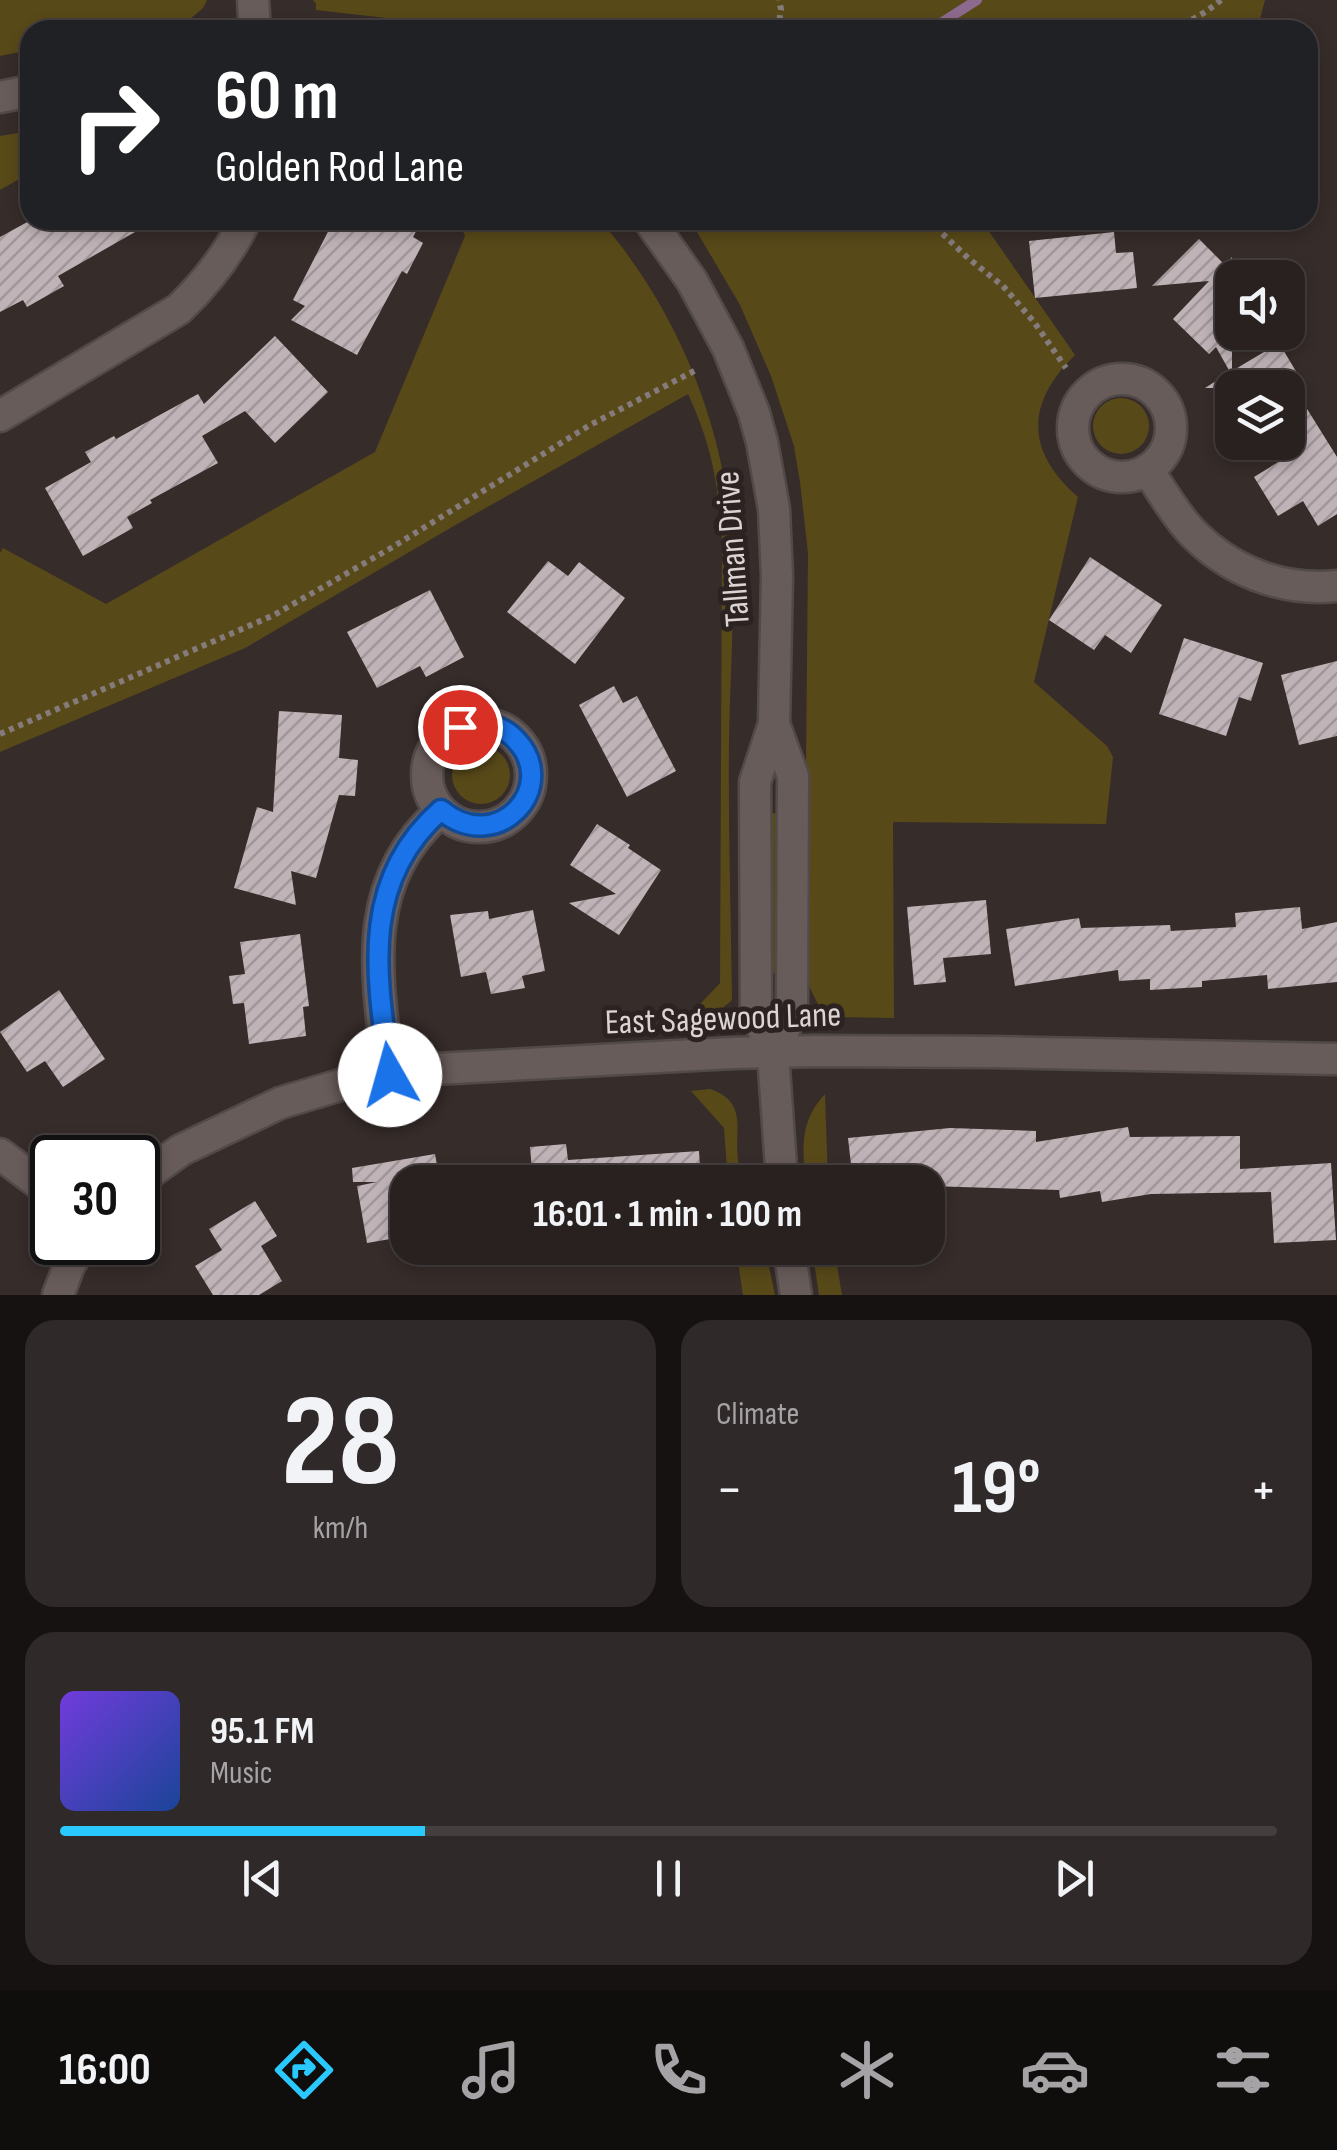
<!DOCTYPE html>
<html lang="en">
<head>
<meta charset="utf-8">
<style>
  body { margin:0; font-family:"Sofia Sans Condensed",sans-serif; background:#302929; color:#f1f3f6; height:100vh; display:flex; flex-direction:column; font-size:38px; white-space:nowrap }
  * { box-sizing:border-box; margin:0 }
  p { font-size:32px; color:#a5a3a5 }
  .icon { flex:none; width:55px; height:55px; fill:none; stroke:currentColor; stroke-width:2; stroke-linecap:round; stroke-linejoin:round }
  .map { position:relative; height:1295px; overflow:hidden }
  .sheet { display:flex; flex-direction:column; gap:25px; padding:25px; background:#161212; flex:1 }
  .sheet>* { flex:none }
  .banner { position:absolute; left:20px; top:20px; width:1298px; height:210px; border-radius:30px; box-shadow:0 5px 15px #0003,0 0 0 2px #443e3e; background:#202124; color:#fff; overflow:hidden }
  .buttons { position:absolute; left:1215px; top:260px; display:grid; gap:20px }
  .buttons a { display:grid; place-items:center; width:90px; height:90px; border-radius:20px; background:#282120; box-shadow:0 5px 15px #0003,0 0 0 2px #443e3e; font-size:50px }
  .speed { position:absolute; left:30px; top:1135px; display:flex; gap:20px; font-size:50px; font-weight:700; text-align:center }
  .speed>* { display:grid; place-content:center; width:130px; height:130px; border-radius:50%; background:#282120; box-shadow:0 5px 15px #0003,0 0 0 2px #443e3e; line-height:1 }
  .speed .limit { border:5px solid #111; border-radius:15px; background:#fff; color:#111 }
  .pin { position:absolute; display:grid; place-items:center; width:85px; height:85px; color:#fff; margin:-42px; border:5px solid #fff; border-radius:50%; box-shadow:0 2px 10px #0007 }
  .me { position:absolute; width:110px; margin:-55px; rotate:353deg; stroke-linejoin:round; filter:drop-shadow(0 0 8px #0008) }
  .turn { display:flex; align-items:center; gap:35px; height:210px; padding:0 30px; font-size:45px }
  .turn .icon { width:130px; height:130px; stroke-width:2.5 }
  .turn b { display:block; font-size:70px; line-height:85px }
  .big { font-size:75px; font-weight:700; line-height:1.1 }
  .sheet .widget { flex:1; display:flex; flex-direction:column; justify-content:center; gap:15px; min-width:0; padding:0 35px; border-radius:30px; background:#302929 }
  .sheet .dial { align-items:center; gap:0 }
  .dial b { font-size:130px; line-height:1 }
  .song { display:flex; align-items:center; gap:30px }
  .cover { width:120px; height:120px; border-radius:15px; background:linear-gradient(135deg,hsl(260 70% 55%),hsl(220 70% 35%)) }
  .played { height:10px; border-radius:5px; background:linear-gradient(90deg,#29c8ff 30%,#443e3e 30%) }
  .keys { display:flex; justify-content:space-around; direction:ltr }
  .heat { display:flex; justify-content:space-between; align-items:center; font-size:55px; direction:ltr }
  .sheet .tiles { flex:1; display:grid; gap:25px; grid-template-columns:1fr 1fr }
  .widget:last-child { grid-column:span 2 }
  .trip { position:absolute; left:390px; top:1165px; width:555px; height:100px; border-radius:30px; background:#282120; box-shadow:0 5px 15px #0003,0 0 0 2px #443e3e; font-weight:700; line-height:100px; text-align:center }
  .dock { display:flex; height:160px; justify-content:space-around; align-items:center; background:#100d0d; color:#a5a3a5 }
  .dock .icon { width:70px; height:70px }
  .dock .current { color:#29c8ff }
  .dock b { font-size:45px; color:#f1f3f6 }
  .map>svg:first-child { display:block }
  .grass { fill:#584919 }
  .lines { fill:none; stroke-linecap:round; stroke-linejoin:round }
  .stream { stroke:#8c6a8d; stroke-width:10 }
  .building { fill:url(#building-hatch) }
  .minor-casing { stroke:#524a49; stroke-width:35 }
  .path { stroke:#847b7a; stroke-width:6; stroke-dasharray:5 5; stroke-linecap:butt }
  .minor { stroke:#685c5a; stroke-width:30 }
  .route-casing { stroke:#114b97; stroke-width:25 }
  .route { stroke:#1a73e8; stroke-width:18 }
  .labels { text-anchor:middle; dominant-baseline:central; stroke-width:10; stroke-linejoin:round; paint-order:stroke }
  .street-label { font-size:35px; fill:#dbd4d3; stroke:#2c2221 }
</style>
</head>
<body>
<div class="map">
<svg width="1337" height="1295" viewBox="0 0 1337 1295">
  <defs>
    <pattern id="building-hatch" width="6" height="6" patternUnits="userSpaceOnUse" patternTransform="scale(2.5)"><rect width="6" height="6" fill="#c0b3b7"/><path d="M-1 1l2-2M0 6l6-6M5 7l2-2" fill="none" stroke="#a09699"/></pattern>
  </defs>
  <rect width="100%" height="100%" fill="#362c2a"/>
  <g class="grass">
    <path d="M 0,0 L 207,0 L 203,8 L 190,19 L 132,30 L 30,30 L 30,50 L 0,56 Z"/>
    <path d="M 313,0 L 1265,0 L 1257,30 L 440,30 L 386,18 L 316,10 L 316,4 Z"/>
    <path d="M 30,131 L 30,173 L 0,190 L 0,136 Z"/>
    <path d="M 459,220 L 600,220 C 677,309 726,427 732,545 C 735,610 730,677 729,742 C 728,828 731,914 732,1000 C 717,1014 707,1017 687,1018 L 720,983 L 722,540 C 718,483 712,446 688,394 L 459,523 L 245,648 L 0,752 L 0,553 L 3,548 L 106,604 L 375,452 L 465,236 Z"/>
    <path d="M 690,220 L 981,220 L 1075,355 C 1026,403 1025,451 1078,497 L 1034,682 L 1107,746 L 1113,757 L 1106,824 L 893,822 L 894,1018 L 834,1017 L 819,1006 L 804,976 L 808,553 L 800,482 L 794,446 L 771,376 L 740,305 Z"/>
    <circle cx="1121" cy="426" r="28"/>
    <circle cx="481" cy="775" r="29"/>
    <path d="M 774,813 L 779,815 L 778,971 L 773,974 L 768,972 L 769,814 Z"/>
    <path d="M 710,1089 C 752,1103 731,1136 740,1168 C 740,1169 748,1182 748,1182 L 728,1182 L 724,1128 L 691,1091 Z"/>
    <path d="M 825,1094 L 828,1182 L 805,1182 C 803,1147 799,1122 825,1094 Z"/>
    <path d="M 736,1248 L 765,1248 L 775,1295 L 743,1295 Z"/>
    <path d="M 812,1248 L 834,1248 L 842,1295 L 819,1295 Z"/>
  </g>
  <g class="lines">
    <path class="stream" d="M 930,30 L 977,0"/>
  </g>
  <g class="building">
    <path d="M 31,220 L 156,220 L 58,276 L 64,286 L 27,307 L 23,300 L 0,312 L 0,237 Z"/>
    <path d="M 334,220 L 422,220 L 413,237 L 423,243 L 407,274 L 402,271 L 357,355 L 291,320 L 305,306 L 293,300 Z"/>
    <path d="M 1114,232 L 1116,253 L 1133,252 L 1137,288 L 1035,298 L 1029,241 Z"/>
    <path d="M 1199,239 L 1225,265 L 1232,257 L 1232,272 L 1238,278 L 1232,278 L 1232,371 L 1279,343 L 1306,388 L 1294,388 L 1337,457 L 1337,514 L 1318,526 L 1303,501 L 1278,516 L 1254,477 L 1288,456 L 1288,388 L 1205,388 L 1230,372 L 1216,347 L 1209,354 L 1173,319 L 1209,281 L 1152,286 Z"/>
    <path d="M 275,336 L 328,392 L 275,443 L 245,411 L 202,436 L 218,463 L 150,500 L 152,503 L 127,517 L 133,528 L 83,556 L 45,488 L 91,462 L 85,452 L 114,436 L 116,439 L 198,394 L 204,404 Z"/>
    <path d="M 1090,557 L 1162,605 L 1131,653 L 1105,635 L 1094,650 L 1049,620 Z"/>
    <path d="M 548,561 L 568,576 L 579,562 L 625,598 L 575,664 L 507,612 Z"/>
    <path d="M 430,590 L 464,657 L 426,677 L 420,666 L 377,688 L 347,632 Z"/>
    <path d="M 1184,638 L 1263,663 L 1251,701 L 1239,697 L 1226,736 L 1159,714 Z"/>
    <path d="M 1337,661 L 1337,736 L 1299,745 L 1281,675 Z"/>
    <path d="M 614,686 L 623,703 L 637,696 L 676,771 L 627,797 L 579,705 Z"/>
    <path d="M 279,711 L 342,715 L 339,758 L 358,760 L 355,796 L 339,795 L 316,878 L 291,871 L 296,905 L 234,888 L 257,807 L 273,812 Z"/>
    <path d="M 597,824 L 630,845 L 628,848 L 661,870 L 619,935 L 569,903 L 616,894 L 570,865 Z"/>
    <path d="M 986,900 L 991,954 L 943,958 L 946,982 L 914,985 L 907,907 Z"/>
    <path d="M 1300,907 L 1302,929 L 1337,922 L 1337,982 L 1268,989 L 1267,975 L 1202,981 L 1202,987 L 1150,990 L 1150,979 L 1119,981 L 1118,970 L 1015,986 L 1006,929 L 1079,918 L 1081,928 L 1170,925 L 1171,931 L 1236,927 L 1235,913 Z"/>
    <path d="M 533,910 L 545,971 L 522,976 L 525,988 L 491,994 L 486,972 L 461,977 L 450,915 L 488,911 L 489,919 Z"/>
    <path d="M 300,934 L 309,1006 L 303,1007 L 306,1036 L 249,1044 L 244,1003 L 233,1004 L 229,976 L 245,974 L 240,942 Z"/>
    <path d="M 59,990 L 105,1059 L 63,1087 L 45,1061 L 27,1072 L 0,1032 Z"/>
    <path d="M 1128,1127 L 1130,1137 L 1240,1136 L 1240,1169 L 1331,1163 L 1336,1240 L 1274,1243 L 1271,1192 L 1151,1194 L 1102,1202 L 1100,1191 L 1060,1198 L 1059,1190 L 928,1186 L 928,1182 L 853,1182 L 848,1138 L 950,1128 L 1036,1131 L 1036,1142 Z"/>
    <path d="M 566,1144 L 568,1160 L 699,1151 L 701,1182 L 533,1182 L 530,1147 Z"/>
    <path d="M 435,1154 L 440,1182 L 408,1182 L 408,1236 L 367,1243 L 357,1186 L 377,1182 L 353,1182 L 352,1168 Z"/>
    <path d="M 255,1201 L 277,1236 L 261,1246 L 282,1281 L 259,1295 L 213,1295 L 195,1266 L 222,1250 L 209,1229 Z"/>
  </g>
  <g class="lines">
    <g class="minor-casing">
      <g id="minor">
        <path d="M 253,0 L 255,30"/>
        <path d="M 0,97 L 30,91"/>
        <path d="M 649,220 L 692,281 L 728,348 L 754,413 L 762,442 L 774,509 L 777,576 L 774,724 L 755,782 L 756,1013 L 773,1053 L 782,1182"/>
        <circle cx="1122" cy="428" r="49"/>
        <path d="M 0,416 L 179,309 C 206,283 229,254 245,220"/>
        <path d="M 1148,470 C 1161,490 1173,511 1189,529 C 1227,570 1281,592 1337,586"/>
        <circle cx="479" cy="775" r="52"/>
        <path d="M 773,1053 L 792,1013 L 793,776 L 774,724"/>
        <path d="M 389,1075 C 377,977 358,883 441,811"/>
        <path d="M 0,1154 L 52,1193"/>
        <path d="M 138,1181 L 181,1150 L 280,1103 L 354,1081 L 434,1069 L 733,1053 L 815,1051 L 994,1052 L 1337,1059"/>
        <path d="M 789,1248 L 796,1295"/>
        <path d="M 58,1295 L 69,1266 L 83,1242"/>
      </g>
    </g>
    <g class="path">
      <path d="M 524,30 L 577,26 L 612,30"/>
      <path d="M 778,30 L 781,9 L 779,0"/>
      <path d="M 1164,30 C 1186,24 1203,15 1221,0"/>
      <path d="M 928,220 L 968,258 L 1003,286 L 1034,322 L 1066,368"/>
      <path d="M 707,228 L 719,220"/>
      <path d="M 0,734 L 274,615 L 391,548 L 590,425 L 698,369"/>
    </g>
    <use href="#minor" class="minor"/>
  </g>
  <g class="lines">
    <g class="route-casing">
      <path id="route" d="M 390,1075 C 377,978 358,883 441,810 C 497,857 561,787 516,740 C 501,723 481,722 460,727"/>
    </g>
    <use href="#route" class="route"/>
  </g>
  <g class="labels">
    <g class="street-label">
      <text transform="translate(733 549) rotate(-94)">Tallman Drive</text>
      <text transform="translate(723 1019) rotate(-2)">East Sagewood Lane</text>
    </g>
  </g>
</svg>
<div class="buttons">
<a><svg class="icon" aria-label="sound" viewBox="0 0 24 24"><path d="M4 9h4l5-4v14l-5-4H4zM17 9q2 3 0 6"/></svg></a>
<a><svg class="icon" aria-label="layers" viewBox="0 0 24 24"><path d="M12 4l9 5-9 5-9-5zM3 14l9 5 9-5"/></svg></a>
</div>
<div class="speed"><div class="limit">30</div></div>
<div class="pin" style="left:460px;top:727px;background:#d93025"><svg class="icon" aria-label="arrive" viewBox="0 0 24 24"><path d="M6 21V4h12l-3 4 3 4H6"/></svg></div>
<svg class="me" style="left:390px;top:1075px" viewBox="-20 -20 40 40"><circle r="19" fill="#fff"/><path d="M0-13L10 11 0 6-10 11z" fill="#1a73e8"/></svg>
<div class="trip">16:01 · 1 min · 100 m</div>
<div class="banner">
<div class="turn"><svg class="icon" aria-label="right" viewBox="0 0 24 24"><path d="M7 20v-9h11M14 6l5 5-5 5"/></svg><div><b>60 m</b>Golden Rod Lane</div></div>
</div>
</div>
<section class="sheet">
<div class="tiles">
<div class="widget dial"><b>28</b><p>km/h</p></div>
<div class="widget"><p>Climate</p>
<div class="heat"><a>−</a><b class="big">19°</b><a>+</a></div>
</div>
<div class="widget">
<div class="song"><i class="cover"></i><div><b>95.1 FM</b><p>Music</p></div></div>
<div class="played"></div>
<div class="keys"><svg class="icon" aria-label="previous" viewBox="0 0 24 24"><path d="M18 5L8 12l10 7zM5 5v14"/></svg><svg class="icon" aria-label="pause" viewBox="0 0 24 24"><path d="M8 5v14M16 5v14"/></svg><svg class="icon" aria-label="next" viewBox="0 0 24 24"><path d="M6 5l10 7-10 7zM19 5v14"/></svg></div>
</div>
</div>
</section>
<nav class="dock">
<b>16:00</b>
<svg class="icon current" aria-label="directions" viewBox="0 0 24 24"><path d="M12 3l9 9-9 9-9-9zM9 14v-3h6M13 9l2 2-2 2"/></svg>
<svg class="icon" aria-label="music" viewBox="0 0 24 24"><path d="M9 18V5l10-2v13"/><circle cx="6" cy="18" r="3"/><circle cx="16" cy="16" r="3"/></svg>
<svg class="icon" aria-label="phone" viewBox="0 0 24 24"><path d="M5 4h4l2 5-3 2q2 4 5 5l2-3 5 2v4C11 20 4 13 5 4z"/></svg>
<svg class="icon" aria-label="climate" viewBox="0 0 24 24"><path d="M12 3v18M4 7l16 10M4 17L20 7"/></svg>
<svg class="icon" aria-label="car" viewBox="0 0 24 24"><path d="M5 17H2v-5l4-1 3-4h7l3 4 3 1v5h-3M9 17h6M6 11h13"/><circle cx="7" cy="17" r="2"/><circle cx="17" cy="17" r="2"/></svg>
<svg class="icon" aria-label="filters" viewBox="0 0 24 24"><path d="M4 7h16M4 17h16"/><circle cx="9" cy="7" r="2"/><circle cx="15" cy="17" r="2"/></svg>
</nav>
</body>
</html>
